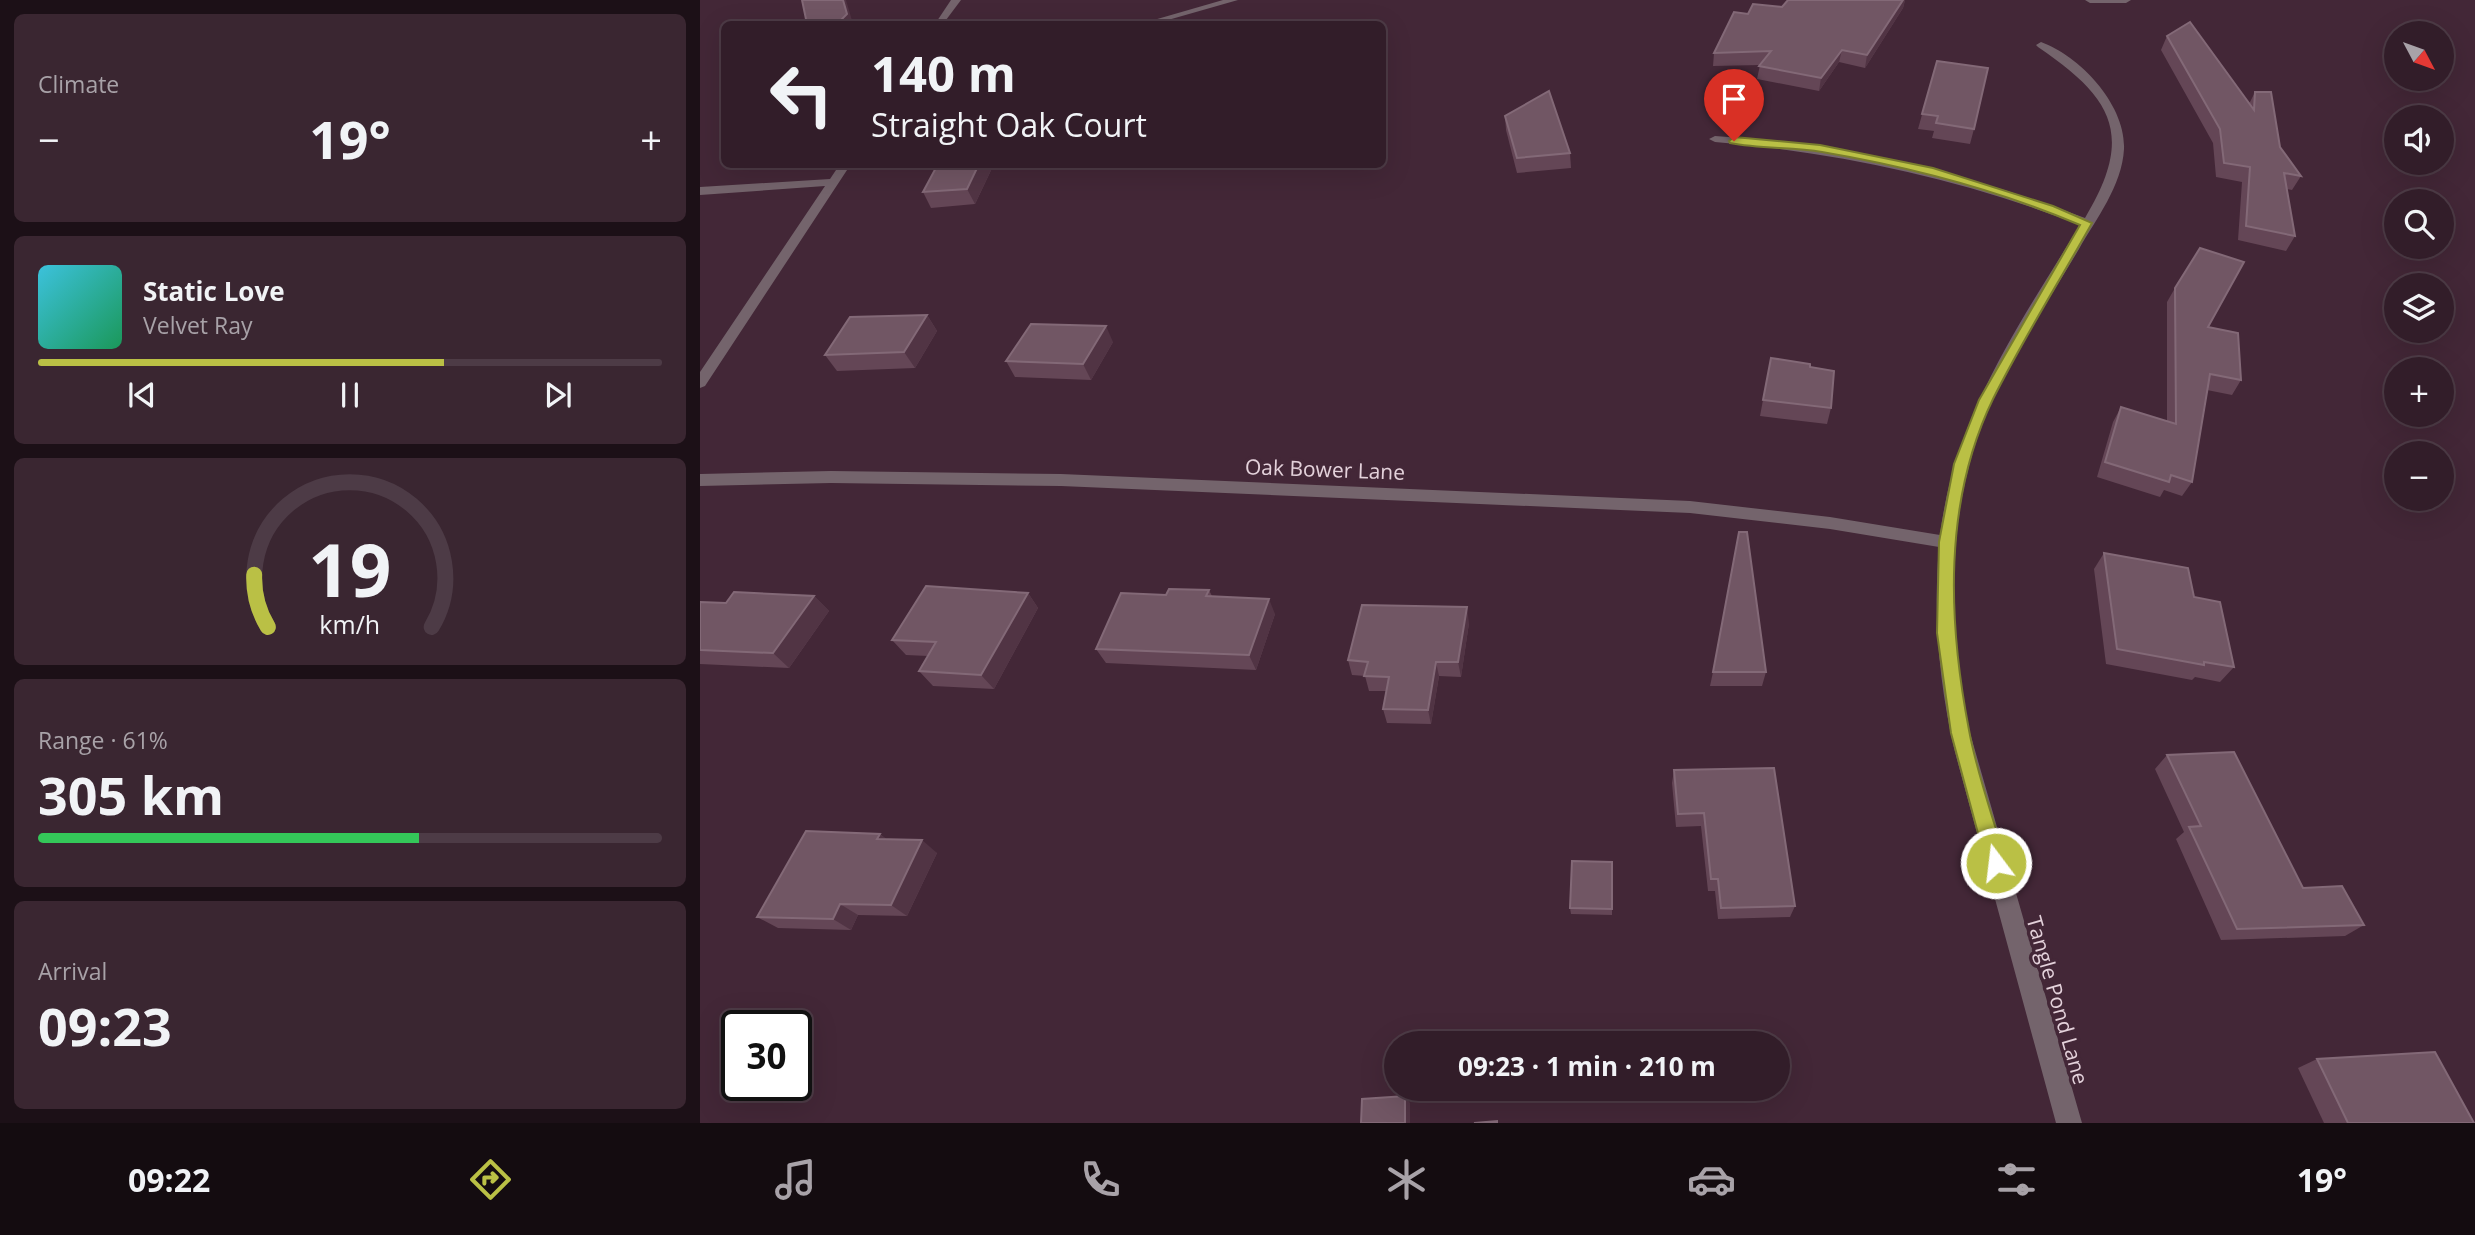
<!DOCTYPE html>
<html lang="en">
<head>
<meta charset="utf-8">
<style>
  body { margin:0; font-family:"Open Sans",sans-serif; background:#3a2631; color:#f1f3f6; height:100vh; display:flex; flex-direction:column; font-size:26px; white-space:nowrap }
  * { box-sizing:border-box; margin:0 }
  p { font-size:23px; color:#a8a2a8 }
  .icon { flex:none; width:38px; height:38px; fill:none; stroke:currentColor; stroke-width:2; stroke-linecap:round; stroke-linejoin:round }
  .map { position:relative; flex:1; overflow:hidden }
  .panel { display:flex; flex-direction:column; gap:14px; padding:14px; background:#1c1017; width:700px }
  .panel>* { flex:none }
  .guide { position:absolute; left:21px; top:21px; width:665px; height:147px; border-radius:10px; box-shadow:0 7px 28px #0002,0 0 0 2px #4d3b46; background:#321d29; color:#f1f3f6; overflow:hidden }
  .needle { width:46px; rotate:131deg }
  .controls { position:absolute; left:1684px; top:21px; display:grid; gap:14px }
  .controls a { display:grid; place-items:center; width:70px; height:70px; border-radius:50%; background:#321d29; box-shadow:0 7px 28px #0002,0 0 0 2px #4d3b46; font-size:35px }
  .speed { position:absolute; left:21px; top:1010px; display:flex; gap:14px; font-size:35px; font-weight:700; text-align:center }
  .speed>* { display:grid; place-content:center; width:91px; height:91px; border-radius:50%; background:#321d29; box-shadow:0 7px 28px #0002,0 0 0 2px #4d3b46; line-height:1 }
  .speed .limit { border:4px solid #111; border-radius:10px; background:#fff; color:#111 }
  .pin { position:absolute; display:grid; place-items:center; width:60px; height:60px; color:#fff; margin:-72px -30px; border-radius:50% 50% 50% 0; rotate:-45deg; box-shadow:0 0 7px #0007 }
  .pin .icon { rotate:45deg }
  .me { position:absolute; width:77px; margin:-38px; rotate:345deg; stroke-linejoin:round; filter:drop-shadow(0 0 5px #0008) }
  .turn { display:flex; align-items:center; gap:24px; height:147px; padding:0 35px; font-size:32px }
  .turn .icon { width:91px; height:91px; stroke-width:2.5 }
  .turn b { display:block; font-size:49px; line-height:60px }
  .big { font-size:52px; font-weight:700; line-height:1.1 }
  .panel .widget { flex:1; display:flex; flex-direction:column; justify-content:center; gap:10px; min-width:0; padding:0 24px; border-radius:10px; background:#3a2631 }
  .panel .dial { align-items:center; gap:0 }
  .dial svg { height:182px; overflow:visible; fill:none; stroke:#4d3b46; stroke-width:7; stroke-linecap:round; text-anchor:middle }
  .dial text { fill:#f1f3f6; stroke:none }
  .song { display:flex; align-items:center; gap:21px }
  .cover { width:84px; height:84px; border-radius:10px; background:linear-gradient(135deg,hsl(190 70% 55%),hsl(150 70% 35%)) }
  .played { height:7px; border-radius:4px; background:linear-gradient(90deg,#bac045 65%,#4d3b46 65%) }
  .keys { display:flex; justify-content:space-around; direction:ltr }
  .heat { display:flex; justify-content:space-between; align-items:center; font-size:38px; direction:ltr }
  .charge { height:10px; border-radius:5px; background:linear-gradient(90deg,#34c759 61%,#4d3b46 0) }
  .trip { position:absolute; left:684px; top:1031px; width:406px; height:70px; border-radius:35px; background:#321d29; box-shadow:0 7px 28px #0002,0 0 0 2px #4d3b46; font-weight:700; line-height:70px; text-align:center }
  .dock { display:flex; height:112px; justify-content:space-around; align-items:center; background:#140c10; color:#a8a2a8 }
  .dock .icon { width:49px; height:49px }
  .dock .on { color:#bac045 }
  .dock b { font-size:32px; color:#f1f3f6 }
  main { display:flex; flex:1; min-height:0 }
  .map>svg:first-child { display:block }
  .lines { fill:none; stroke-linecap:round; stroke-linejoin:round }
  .service { fill:#74646c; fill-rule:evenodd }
  .minor { fill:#74646c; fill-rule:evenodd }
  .wall { fill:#644656 }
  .shaded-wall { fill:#513444 }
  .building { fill:#715664; stroke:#836977; stroke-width:2 }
  .route { fill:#bac045; stroke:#797d2d; stroke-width:2 }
  .labels { text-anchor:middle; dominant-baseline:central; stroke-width:7; stroke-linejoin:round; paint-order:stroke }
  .street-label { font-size:21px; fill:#e4d2db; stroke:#432737 }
</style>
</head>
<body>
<main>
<section class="panel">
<div class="widget"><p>Climate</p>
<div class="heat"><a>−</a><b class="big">19°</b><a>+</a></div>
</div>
<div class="widget">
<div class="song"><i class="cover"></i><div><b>Static Love</b><p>Velvet Ray</p></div></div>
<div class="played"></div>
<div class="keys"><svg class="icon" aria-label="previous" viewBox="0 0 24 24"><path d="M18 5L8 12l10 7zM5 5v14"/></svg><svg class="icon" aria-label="pause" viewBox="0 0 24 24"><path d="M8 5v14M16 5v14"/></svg><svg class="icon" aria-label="next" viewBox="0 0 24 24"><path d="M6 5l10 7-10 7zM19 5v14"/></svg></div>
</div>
<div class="widget dial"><svg viewBox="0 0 100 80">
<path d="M14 69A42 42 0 1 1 86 69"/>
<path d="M14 69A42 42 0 0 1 8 46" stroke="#bac045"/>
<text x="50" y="56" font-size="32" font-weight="700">19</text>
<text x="50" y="72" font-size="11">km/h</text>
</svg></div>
<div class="widget"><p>Range · 61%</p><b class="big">305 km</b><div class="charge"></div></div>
<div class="widget"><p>Arrival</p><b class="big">09:23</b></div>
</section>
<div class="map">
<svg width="1775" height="1123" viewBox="0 0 1775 1123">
  <rect width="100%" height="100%" fill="#432737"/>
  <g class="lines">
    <path class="service" d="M 523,0 L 538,0 L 454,24 L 440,24 Z"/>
    <g class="minor">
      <path d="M 251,0 L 261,0 L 243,24 L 235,24 Z"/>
      <path d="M 1385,0 L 1431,0 L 1426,3 L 1390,3 Z"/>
      <path d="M 1341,42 C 1380,56 1426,105 1424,149 C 1422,186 1396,219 1379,249 C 1338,318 1289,387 1269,466 C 1246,553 1252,645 1270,733 L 1382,1123 L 1356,1123 L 1255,752 C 1239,685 1233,616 1239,547 L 1130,529 L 990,513 L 361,486 L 131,483 L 0,486 L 0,474 L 131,471 L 361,474 L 990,501 L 1130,517 L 1240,535 C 1255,415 1319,325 1380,225 C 1262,179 1142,153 1015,142 L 1009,139 L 1015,136 C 1143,146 1265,172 1385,218 C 1435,135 1413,98 1338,47 L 1336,45 Z"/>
      <path d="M 140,164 L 151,164 L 5,386 L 0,388 L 0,372 L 125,186 L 0,195 L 0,187 L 130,179 Z"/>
    </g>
  </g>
  <g class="wall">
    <path d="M 1088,0 L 1205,0 L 1203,8 L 1165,68 L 1139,62 L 1119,91 L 1057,79 L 1060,65 L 1013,66 L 1014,53 L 1048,14 L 1082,7 Z"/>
    <path d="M 1467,36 L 1549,104 L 1555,92 L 1580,147 L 1601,176 L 1592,190 L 1587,189 L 1595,236 L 1586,251 L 1538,240 L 1542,182 L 1516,177 L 1513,143 L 1461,50 Z"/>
    <path d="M 1237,61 L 1274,129 L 1270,144 L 1232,138 L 1234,131 L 1218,129 Z"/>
    <path d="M 805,116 L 870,153 L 871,168 L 817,173 L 806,130 Z"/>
    <path d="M 294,164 L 275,204 L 231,208 L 223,192 Z"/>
    <path d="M 1475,288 L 1508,327 L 1541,380 L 1532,395 L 1507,390 L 1492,482 L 1482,496 L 1464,490 L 1460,497 L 1397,477 L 1413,422 L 1421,407 L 1467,421 L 1467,302 Z"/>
    <path d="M 227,315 L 237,331 L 215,368 L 137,371 L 125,355 Z"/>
    <path d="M 413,342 L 391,380 L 315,377 L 306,361 Z"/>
    <path d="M 1071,358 L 1110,367 L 1131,408 L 1127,424 L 1060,416 Z"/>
    <path d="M 1404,553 L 1494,597 L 1534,667 L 1520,682 L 1495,677 L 1492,680 L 1406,664 L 1394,569 Z"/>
    <path d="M 509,590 L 512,596 L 575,614 L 556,670 L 406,663 L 396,649 L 466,595 Z"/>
    <path d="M 328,593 L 338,608 L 294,689 L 233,686 L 219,671 L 228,656 L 206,655 L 192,640 Z"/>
    <path d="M 114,596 L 129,611 L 89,668 L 0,664 L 0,602 L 26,603 Z"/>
    <path d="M 769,623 L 761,677 L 739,676 L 731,724 L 687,723 L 683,709 L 686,691 L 669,691 L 665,676 L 652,675 L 648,660 Z"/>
    <path d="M 1013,672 L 1066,672 L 1062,686 L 1010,686 Z"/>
    <path d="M 1467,755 L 1603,888 L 1664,925 L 1645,936 L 1521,940 L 1476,839 L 1484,832 L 1455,769 Z"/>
    <path d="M 974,770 L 1095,906 L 1090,917 L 1018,919 L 1015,891 L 1008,891 L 1001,826 L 976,827 L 972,783 Z"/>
    <path d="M 180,834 L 186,839 L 237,853 L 207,916 L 158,915 L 151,930 L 78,928 L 57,917 Z"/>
    <path d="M 912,862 L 912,915 L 871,914 L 870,908 Z"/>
    <path d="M 1617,1059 L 1774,1123 L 1624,1123 L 1598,1068 Z"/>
  </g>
  <g class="shaded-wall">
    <path d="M 143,0 L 146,0 L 153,24 L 137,24 Z"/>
    <path d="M 1203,0 L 1205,0 L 1203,8 L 1165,68 L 1167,55 Z"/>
    <path d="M 1142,50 L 1139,62 L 1119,91 L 1121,78 Z"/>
    <path d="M 279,164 L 294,164 L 275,204 L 267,189 Z"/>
    <path d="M 227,315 L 237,331 L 215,368 L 204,352 Z"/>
    <path d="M 406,326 L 413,342 L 391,380 L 383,364 Z"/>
    <path d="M 328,593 L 338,608 L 294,689 L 281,675 Z"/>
    <path d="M 114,596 L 129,611 L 89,668 L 73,653 Z"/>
    <path d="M 569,599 L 575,614 L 556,670 L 549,655 Z"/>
    <path d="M 767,607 L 769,623 L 761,677 L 758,662 Z"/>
    <path d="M 736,662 L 739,676 L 731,724 L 728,710 Z"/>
    <path d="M 180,834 L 196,847 L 177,839 Z"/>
    <path d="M 222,840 L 237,853 L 207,916 L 191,905 Z"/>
    <path d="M 140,904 L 158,915 L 151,930 L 133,919 Z"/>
    <path d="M 705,1096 L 710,1103 L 710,1123 L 705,1123 Z"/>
  </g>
  <g class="building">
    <path d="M 102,0 L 143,0 L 147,14 L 137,24 L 107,24 Z"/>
    <path d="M 1088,0 L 1203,0 L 1167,55 L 1142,50 L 1121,78 L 1059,66 L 1071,51 L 1014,53 L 1034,12 L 1048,14 L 1053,4 L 1082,7 Z"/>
    <path d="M 1490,22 L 1554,110 L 1555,92 L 1571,92 L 1580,147 L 1601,176 L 1584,173 L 1595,236 L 1546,226 L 1550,167 L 1524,163 L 1520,129 L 1467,36 Z"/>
    <path d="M 1237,61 L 1288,68 L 1274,129 L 1236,123 L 1238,116 L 1222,114 Z"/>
    <path d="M 849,91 L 870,153 L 817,158 L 805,116 Z"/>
    <path d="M 238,164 L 279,164 L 267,189 L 223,192 Z"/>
    <path d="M 1500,248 L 1544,262 L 1508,327 L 1538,333 L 1541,380 L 1510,374 L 1492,482 L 1471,475 L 1469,482 L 1405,462 L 1421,407 L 1476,424 L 1475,288 Z"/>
    <path d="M 227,315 L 204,352 L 125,355 L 150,317 Z"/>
    <path d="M 331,324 L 406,326 L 383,364 L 306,361 Z"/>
    <path d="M 1071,358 L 1110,364 L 1110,367 L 1134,371 L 1131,408 L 1063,400 Z"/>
    <path d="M 1039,532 L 1047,532 L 1066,672 L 1013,672 Z"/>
    <path d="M 1404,553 L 1488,568 L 1494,597 L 1520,602 L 1534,667 L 1504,662 L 1504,665 L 1417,649 Z"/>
    <path d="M 226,586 L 328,593 L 281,675 L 219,671 L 236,642 L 192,640 Z"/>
    <path d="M 469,589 L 509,590 L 506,596 L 569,599 L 549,655 L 396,649 L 421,593 L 466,595 Z"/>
    <path d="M 34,592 L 114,596 L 73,653 L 0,650 L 0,602 L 26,603 Z"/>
    <path d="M 662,605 L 767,607 L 758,662 L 736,662 L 728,710 L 683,709 L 689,677 L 664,676 L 668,662 L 648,660 Z"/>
    <path d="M 1534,752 L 1603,888 L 1642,886 L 1664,925 L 1537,929 L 1489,827 L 1501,826 L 1467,755 Z"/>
    <path d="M 1074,768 L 1095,906 L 1021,908 L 1018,879 L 1011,879 L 1004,813 L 978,814 L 974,770 Z"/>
    <path d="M 106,831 L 180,834 L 177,839 L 222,840 L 191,905 L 140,904 L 133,919 L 57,917 Z"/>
    <path d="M 872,861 L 912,862 L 912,909 L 870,908 Z"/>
    <path d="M 1735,1052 L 1774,1123 L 1648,1123 L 1617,1059 Z"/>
    <path d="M 705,1096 L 705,1123 L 661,1123 L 662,1099 Z"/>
    <path d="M 797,1121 L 797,1123 L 774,1123 Z"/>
  </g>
  <path class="route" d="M 1034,137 L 1120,145 L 1233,168 L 1353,206 L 1392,223 C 1359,282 1323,339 1293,399 C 1243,502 1248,621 1269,730 C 1277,775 1294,819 1306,863 L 1303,870 L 1296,873 L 1289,870 L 1286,863 L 1251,733 L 1237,633 L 1239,542 L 1254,464 L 1279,400 L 1380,225 C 1298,190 1210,167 1122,152 C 1092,147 1060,149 1030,143 L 1029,141 Z"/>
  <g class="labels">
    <g class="street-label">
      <text transform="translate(625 469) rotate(2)">Oak Bower Lane</text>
      <text transform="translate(1358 1000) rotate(74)">Tangle Pond Lane</text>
    </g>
  </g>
</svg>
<div class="controls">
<a><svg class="needle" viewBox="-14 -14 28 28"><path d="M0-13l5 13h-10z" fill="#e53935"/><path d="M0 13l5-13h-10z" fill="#a8a2a8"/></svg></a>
<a><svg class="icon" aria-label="sound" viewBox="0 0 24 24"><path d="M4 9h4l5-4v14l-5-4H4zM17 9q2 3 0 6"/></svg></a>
<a><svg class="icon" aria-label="search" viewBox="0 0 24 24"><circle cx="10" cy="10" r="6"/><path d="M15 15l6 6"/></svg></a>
<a><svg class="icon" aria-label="layers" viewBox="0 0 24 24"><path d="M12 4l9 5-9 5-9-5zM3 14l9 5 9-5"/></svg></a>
<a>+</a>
<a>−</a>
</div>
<div class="speed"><div class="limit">30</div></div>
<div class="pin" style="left:1034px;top:141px;background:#d93025"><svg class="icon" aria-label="arrive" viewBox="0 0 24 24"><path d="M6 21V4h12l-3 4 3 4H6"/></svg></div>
<svg class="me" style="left:1296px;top:863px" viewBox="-20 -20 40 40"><circle r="17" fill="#bac045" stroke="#fff" stroke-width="3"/><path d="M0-11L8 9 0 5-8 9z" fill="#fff"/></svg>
<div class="trip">09:23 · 1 min · 210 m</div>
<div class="guide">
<div class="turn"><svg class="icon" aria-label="left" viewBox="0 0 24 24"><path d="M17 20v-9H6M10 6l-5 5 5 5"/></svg><div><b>140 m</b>Straight Oak Court</div></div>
</div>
</div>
</main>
<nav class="dock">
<b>09:22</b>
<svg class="icon on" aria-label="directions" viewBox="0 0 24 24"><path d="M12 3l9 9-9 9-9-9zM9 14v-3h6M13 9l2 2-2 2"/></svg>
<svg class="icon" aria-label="music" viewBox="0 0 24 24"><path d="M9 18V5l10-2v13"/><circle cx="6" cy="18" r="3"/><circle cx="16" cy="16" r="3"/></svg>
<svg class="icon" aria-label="phone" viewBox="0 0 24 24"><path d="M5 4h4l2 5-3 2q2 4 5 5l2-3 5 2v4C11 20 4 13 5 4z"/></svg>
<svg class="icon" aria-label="climate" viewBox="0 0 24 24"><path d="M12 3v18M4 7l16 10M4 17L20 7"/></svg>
<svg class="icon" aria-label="car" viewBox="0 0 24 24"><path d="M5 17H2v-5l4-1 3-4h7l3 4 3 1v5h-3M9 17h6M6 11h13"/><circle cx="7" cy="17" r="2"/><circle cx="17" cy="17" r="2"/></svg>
<svg class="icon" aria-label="filters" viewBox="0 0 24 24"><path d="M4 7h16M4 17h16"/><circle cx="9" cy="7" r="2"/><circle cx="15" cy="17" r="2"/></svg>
<b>19°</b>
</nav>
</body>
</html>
